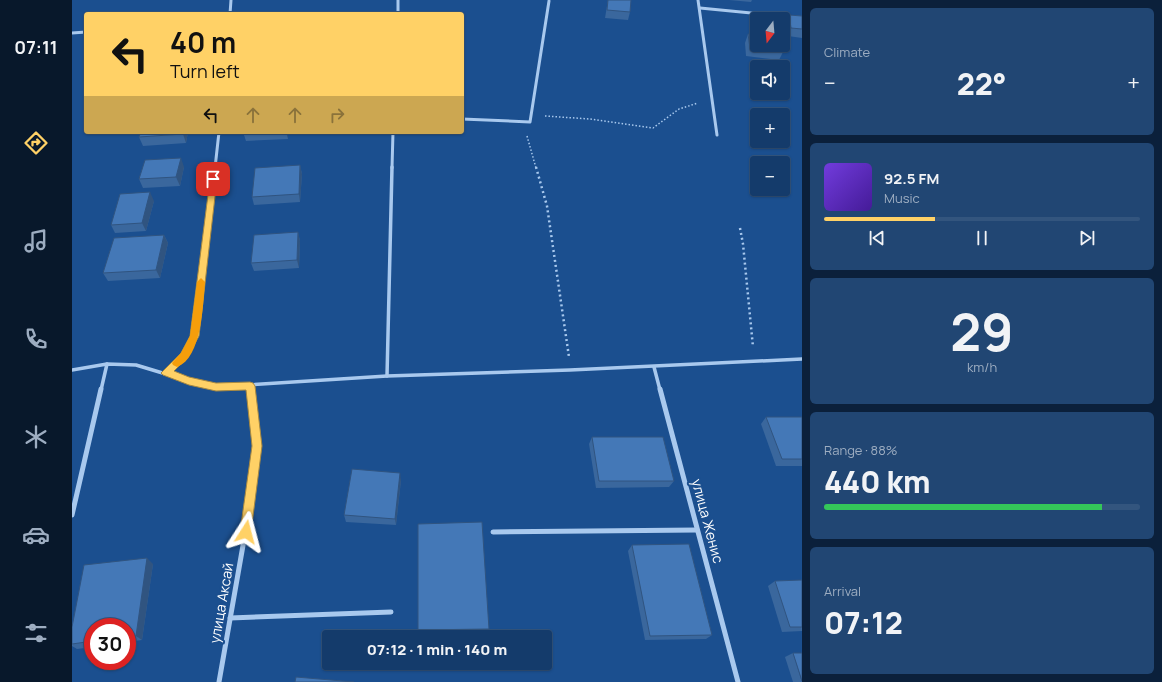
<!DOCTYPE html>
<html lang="en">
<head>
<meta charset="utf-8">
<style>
  body { margin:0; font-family:Manrope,sans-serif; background:#214673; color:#f1f3f6; height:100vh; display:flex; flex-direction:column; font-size:15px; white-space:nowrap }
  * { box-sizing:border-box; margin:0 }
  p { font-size:13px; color:#9dadc1 }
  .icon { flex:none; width:22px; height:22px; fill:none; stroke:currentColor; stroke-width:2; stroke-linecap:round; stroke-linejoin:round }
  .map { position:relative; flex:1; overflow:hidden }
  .sheet { display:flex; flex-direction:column; gap:8px; padding:8px; background:#0b203b; width:360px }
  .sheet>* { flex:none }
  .banner { position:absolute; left:12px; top:12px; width:380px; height:122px; border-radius:4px; box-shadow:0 1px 3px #0004,0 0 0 1px #33557e; background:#ffd166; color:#111; overflow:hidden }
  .needle { width:26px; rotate:196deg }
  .fabs { position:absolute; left:678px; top:12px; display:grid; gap:8px }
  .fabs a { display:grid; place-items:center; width:40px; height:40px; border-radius:4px; background:#143b6b; box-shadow:0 1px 3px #0004,0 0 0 1px #33557e; font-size:20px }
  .speed { position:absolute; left:12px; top:618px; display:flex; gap:8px; font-size:20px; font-weight:700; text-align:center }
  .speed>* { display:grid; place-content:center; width:52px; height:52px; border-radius:50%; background:#143b6b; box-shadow:0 1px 3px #0004,0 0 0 1px #33557e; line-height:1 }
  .speed .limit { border:6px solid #d22; background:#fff; color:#111 }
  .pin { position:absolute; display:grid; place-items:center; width:34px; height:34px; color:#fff; margin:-17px; border-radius:8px; box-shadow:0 2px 6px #0006 }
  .me { position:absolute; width:44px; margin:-22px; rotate:9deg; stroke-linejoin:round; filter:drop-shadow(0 0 3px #0008) }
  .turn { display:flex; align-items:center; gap:14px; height:84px; padding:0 20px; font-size:18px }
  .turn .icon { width:52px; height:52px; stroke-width:2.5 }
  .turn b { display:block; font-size:28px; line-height:34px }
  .lanes { display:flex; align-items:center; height:38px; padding:0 20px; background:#0003; justify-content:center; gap:20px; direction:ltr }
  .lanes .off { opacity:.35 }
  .big { font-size:30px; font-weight:800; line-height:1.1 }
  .sheet .widget { flex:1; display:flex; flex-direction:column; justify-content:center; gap:6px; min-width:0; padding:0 14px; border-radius:6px; background:#214673 }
  .sheet .dial { align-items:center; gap:0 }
  .dial b { font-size:52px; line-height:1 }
  .song { display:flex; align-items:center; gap:12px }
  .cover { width:48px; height:48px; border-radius:6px; background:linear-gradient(135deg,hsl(260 70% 55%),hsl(260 70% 35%)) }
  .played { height:4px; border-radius:2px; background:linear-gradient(90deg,#ffd166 35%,#33557e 35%) }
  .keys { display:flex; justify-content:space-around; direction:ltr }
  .heat { display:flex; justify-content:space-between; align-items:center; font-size:22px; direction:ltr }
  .charge { height:6px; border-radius:3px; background:linear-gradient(90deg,#34c759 88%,#33557e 0) }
  .trip { position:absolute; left:250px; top:630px; width:230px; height:40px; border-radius:4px; background:#143b6b; box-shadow:0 1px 3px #0004,0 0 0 1px #33557e; font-weight:800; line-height:40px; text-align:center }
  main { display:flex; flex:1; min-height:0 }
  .tab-bar { display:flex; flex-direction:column; width:72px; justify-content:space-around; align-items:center; background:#08182b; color:#9dadc1 }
  .tab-bar .icon { width:28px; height:28px }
  .tab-bar .on { color:#ffd166 }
  .tab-bar b { font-size:18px; color:#f1f3f6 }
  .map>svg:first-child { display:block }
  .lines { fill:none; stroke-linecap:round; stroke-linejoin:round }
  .path-far1 { stroke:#a9c9ee; stroke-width:1.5; stroke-dasharray:1.5 2; stroke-linecap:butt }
  .path { stroke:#a9c9ee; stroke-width:2.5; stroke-dasharray:2 3; stroke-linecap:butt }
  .street-far2 { stroke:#a9c9ee; stroke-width:3 }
  .street-far1 { stroke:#a9c9ee; stroke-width:3.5 }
  .street { stroke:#a9c9ee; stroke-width:5 }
  .wall { fill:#3a679d }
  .shaded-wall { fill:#305480 }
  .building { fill:#4478b7; stroke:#305480 }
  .route { fill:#ffd166; stroke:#a68842 }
  .slow { fill:#f59e0b }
  .labels { text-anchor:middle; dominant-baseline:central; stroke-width:4; stroke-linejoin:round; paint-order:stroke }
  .near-street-label { font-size:14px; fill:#fff; stroke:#1b4f8f }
</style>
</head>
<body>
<main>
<nav class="tab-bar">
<b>07:11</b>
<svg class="icon on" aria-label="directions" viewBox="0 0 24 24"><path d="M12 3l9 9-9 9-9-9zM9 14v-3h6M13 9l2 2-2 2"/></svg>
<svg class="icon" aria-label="music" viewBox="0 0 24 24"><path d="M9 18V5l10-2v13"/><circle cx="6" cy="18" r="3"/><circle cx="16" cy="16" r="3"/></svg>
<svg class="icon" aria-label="phone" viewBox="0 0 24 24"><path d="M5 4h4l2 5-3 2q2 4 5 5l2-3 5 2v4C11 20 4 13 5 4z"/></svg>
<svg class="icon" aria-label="climate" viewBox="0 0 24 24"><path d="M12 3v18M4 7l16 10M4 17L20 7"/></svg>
<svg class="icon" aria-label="car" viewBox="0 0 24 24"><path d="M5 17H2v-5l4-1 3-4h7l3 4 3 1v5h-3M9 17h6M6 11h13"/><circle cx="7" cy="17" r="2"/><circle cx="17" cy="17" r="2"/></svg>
<svg class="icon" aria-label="filters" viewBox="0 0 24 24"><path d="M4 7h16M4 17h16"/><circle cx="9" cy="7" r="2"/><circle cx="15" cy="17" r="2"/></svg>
</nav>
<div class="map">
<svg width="730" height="682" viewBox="0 0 730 682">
  <rect width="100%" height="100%" fill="#1b4f8f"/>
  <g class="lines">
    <g class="path-far1">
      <path d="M 473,116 L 518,119 L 581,128 L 607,109 L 626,103"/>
      <path d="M 455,136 L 464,168"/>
    </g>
    <g class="path">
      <path d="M 464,167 L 475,206 L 497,357"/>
      <path d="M 668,228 L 671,244 L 681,347"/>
    </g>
    <g class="street-far2">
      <path d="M 326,0 L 326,14"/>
      <path d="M 626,0 L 645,135"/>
      <path d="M 628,8 L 730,18"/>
      <path d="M 158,14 L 159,0"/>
      <path d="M 0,33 L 14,32"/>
      <path d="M 390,119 L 458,122 L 477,1"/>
      <path d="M 143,168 L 147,132"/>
      <path d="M 320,168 L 321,132"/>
    </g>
    <g class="street-far1">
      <path d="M 582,367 L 588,390"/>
      <path d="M 0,370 L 35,364 L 64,365 L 117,381 L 144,387 L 315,376 L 498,370 L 730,359"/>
      <path d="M 94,373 L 112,356 L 123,336 L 143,167"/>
      <path d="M 315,376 L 320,167"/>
      <path d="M 178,386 L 178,390"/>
      <path d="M 29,390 L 35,364"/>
    </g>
    <g class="street">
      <path d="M 588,389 L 666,682"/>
      <path d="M 0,515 L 29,389"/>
      <path d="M 421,532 L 625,530"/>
      <path d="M 158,618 L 319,612"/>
      <path d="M 147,682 L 176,517 L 185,447 L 178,389"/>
    </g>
  </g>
  <g class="wall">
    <path d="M 536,0 L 558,12 L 556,20 L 533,18 Z"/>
    <path d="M 657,0 L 680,0 L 679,2 Z"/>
    <path d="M 717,15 L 730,16 L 730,38 L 716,36 L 714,23 Z"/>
    <path d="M 676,34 L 711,52 L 707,60 L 674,56 L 673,43 Z"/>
    <path d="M 116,132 L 114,143 L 71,146 L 67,137 Z"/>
    <path d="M 171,132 L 216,132 L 216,139 L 174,141 Z"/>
    <path d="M 228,165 L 230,174 L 228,202 L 182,205 L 180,197 Z"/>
    <path d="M 112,167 L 108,186 L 71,188 L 67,179 Z"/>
    <path d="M 82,201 L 74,231 L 43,233 L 39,225 Z"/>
    <path d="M 226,232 L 228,241 L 227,268 L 182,271 L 179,263 Z"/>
    <path d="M 92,235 L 96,243 L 88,278 L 36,281 L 31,273 Z"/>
    <path d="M 694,417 L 730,417 L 730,466 L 704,466 L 689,424 Z"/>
    <path d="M 520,437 L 602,481 L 597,487 L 524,488 L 517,444 Z"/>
    <path d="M 329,480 L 324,525 L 274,522 L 272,515 Z"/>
    <path d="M 560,545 L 640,635 L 634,639 L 573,640 L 556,551 Z"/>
    <path d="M 81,564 L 70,640 L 55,642 L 55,627 L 21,627 L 21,647 L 5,649 L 0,646 L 0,627 Z"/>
    <path d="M 730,580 L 730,631 L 710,632 L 696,586 L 703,581 Z"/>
    <path d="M 417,629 L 416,633 L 346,634 L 346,630 Z"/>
    <path d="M 721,653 L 730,682 L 721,682 L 713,657 Z"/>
  </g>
  <g class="shaded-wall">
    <path d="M 112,132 L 116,132 L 114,143 L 111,134 Z"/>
    <path d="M 214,132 L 216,132 L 216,139 Z"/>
    <path d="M 109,158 L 112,167 L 108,186 L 104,177 Z"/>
    <path d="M 228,165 L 230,174 L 228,202 L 227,194 Z"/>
    <path d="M 78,192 L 82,201 L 74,231 L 70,223 Z"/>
    <path d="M 226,232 L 228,241 L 227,268 L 225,260 Z"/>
    <path d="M 92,235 L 96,243 L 88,278 L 84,270 Z"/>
    <path d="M 328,473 L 329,480 L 324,525 L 323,519 Z"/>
    <path d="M 75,558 L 81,564 L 70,640 L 64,636 Z"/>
  </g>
  <g class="building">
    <path d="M 536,0 L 559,0 L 558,12 L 535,10 Z"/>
    <path d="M 717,15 L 730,16 L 730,29 L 719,28 Z"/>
    <path d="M 676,34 L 685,35 L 685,45 L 710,45 L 711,52 L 678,48 Z"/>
    <path d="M 69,132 L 112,132 L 111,134 L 67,137 Z"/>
    <path d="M 109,158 L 104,177 L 67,179 L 73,160 Z"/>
    <path d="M 228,165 L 227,194 L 180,197 L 183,168 Z"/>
    <path d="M 78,192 L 70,223 L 39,225 L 48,194 Z"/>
    <path d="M 226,232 L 225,260 L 179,263 L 182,235 Z"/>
    <path d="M 92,235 L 84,270 L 31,273 L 42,238 Z"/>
    <path d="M 694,417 L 730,417 L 730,459 L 710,459 Z"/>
    <path d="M 520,437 L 591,437 L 602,481 L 527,481 Z"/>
    <path d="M 280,469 L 328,473 L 323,519 L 272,515 Z"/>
    <path d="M 410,522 L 417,629 L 346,630 L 346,524 Z"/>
    <path d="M 617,544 L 640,635 L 578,636 L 560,545 Z"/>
    <path d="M 75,558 L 64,636 L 55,637 L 55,627 L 21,627 L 21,641 L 0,644 L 0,627 L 12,565 Z"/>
    <path d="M 730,580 L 730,627 L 718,627 L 703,581 Z"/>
    <path d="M 721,653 L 730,653 L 730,681 Z"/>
    <path d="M 224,677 L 282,682 L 223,682 Z"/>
  </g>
  <path class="route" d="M 141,177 L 145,179 L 127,336 L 115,358 L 102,371 L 117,377 L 144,383 L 178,382 L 181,383 L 183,386 L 190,446 L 179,532 L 178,535 L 174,537 L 170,535 L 168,532 L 180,446 L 174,390 L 144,391 L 117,385 L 91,375 L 89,373 L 109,353 L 118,336 L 138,179 Z"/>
  <path class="slow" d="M 129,278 L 133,282 C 131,304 130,358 105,367 L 101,365 L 100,363 L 109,353 L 118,336 L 125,282 Z"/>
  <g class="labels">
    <g class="near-street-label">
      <text transform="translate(636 521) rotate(75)">улица Женис</text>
      <text transform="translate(149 603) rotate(-80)">улица Аксай</text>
    </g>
  </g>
</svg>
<div class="fabs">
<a><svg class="needle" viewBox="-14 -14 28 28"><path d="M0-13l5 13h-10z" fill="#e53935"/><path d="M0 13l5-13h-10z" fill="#9dadc1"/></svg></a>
<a><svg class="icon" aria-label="sound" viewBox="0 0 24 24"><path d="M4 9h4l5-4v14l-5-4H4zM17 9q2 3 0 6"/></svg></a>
<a>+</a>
<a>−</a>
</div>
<div class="speed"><div class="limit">30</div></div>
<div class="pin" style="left:141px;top:179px;background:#d93025"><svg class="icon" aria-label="arrive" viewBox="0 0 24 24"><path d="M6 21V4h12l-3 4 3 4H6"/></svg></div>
<svg class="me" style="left:174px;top:532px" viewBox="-20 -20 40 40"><path d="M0-17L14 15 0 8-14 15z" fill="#ffd166" stroke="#fff" stroke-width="4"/></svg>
<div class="trip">07:12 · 1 min · 140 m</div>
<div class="banner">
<div class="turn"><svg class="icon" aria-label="left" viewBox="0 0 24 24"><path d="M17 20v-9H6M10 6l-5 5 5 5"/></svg><div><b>40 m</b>Turn left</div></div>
<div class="lanes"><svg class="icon" aria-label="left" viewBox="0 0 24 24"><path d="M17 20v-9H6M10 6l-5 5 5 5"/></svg><svg class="icon off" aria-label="ahead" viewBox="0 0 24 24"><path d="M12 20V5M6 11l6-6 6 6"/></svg><svg class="icon off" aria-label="ahead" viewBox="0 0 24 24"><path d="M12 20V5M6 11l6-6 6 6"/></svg><svg class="icon off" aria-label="right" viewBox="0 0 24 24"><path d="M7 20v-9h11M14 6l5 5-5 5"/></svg></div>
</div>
</div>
<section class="sheet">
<div class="widget"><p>Climate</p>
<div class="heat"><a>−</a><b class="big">22°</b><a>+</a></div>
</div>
<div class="widget">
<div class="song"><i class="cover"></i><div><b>92.5 FM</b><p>Music</p></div></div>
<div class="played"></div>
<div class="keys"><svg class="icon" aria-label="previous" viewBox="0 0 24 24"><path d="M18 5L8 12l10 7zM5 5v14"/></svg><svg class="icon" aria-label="pause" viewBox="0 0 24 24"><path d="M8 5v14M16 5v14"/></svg><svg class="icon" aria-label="next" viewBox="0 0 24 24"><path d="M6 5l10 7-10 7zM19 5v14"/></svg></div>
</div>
<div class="widget dial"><b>29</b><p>km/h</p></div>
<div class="widget"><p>Range · 88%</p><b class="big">440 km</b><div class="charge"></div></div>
<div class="widget"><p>Arrival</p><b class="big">07:12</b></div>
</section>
</main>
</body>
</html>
